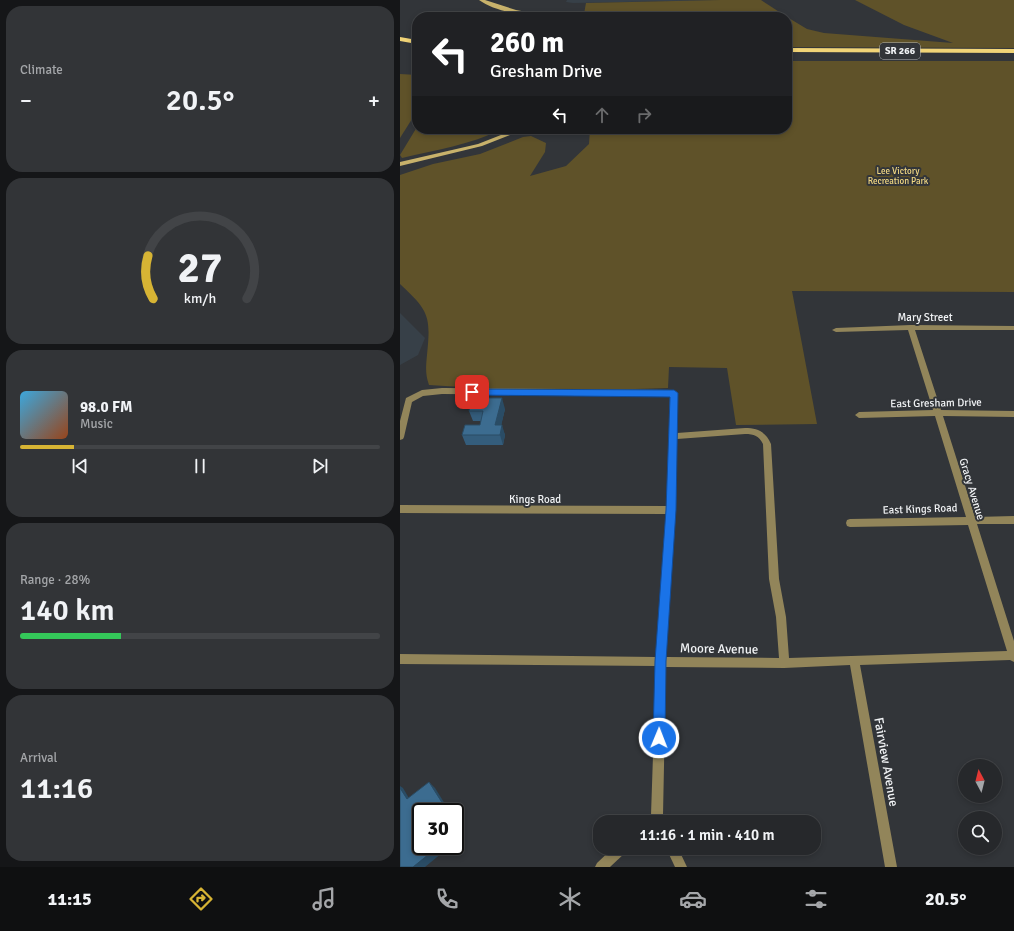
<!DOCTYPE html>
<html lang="en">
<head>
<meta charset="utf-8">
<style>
  body { margin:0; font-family:Signika,sans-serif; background:#323437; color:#f1f3f6; height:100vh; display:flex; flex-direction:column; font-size:15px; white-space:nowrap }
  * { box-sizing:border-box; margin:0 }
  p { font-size:13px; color:#a4a6a9 }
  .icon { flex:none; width:22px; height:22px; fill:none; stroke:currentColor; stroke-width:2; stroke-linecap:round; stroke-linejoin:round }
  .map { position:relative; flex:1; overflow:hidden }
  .side { display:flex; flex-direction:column; gap:6px; padding:6px; background:#151618; width:400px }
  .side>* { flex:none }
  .guide { position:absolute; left:12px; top:12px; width:380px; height:122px; border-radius:16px; box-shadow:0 2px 6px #0003,0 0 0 1px #424447; background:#202124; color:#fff; overflow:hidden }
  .needle { width:26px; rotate:353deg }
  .tools { position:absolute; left:558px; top:759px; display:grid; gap:8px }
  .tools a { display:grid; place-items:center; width:44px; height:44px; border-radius:50%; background:#26282b; box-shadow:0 2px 6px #0003,0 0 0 1px #424447; font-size:20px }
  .speed { position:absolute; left:12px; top:803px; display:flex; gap:8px; font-size:20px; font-weight:700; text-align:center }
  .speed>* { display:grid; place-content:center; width:52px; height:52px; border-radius:50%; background:#26282b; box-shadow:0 2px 6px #0003,0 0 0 1px #424447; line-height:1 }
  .speed .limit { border:2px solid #111; border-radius:6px; background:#fff; color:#111 }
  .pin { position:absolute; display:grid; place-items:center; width:34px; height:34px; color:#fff; margin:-17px; border-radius:8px; box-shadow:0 2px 6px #0006 }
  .me { position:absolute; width:44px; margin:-22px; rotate:1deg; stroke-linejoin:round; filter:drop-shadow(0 0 3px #0008) }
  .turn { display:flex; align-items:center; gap:14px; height:84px; padding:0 12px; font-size:18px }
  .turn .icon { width:52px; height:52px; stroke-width:2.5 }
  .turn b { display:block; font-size:28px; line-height:34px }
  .lanes { display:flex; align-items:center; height:38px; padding:0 12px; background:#0003; justify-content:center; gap:20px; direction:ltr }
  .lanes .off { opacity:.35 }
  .big { font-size:30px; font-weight:600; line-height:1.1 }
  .side .card { flex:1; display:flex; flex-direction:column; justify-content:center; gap:6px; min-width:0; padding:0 14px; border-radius:16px; background:#323437 }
  .side .dial { align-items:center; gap:0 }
  .dial svg { height:104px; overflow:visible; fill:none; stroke:#424447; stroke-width:7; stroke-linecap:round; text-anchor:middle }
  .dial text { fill:#f1f3f6; stroke:none }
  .song { display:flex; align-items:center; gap:12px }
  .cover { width:48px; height:48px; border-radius:6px; background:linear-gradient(135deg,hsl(200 70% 55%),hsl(20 70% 35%)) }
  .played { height:4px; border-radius:2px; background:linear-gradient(90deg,#d7b434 15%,#424447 15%) }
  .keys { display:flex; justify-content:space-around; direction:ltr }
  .heat { display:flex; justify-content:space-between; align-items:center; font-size:22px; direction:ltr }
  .charge { height:6px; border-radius:3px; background:linear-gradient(90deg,#34c759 28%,#424447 0) }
  .trip { position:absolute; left:193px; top:815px; width:228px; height:40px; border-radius:16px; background:#26282b; box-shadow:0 2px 6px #0003,0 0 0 1px #424447; font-weight:600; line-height:40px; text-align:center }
  .dock { display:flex; height:64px; justify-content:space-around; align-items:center; background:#0f1011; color:#a4a6a9 }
  .dock .icon { width:28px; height:28px }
  .dock .active { color:#d7b434 }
  .dock b { font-size:18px; color:#f1f3f6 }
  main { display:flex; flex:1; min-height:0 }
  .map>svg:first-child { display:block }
  .built { fill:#374048 }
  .green { fill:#5f5229 }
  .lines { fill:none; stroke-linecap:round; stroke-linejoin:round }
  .street { fill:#92855a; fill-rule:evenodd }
  .secondary { fill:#c8b26b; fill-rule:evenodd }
  .primary { fill:#f1d477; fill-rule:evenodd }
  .wall { fill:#345d7c }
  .shaded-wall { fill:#2a4c65 }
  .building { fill:#3c6c90; stroke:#2a4c65 }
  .route { fill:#1a73e8; stroke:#114b97 }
  .labels { text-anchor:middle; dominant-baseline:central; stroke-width:4; stroke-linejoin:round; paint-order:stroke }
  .far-park-label { font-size:9px; fill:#f2d883; stroke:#323539 }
  .shield { fill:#323539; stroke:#b8babd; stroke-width:1 }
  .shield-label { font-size:10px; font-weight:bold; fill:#f1f3f5 }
  .street-label { font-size:11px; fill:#f1f3f5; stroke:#323539 }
  .near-street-label { font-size:13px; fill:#f1f3f5; stroke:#323539 }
</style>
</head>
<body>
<main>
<section class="side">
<div class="card"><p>Climate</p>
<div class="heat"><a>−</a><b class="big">20.5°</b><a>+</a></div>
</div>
<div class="card dial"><svg viewBox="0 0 100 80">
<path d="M14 69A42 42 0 1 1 86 69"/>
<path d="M14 69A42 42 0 0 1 10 36" stroke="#d7b434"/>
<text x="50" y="56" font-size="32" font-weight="700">27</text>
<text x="50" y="72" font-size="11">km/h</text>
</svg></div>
<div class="card">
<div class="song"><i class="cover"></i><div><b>98.0 FM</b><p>Music</p></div></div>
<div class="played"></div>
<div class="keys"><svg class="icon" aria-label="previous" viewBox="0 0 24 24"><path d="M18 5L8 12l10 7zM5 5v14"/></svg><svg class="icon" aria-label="pause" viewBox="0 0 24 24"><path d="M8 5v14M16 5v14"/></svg><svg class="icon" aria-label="next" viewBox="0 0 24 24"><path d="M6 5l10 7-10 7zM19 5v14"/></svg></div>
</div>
<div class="card"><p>Range · 28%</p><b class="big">140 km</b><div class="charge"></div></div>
<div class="card"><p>Arrival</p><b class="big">11:16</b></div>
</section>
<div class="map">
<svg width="614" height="867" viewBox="0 0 614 867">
  <rect width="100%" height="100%" fill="#323539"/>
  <g class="built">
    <path d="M 167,0 L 322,0 L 173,3 L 166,2 Z"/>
    <path d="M 0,313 L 25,338 L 18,355 L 0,365 Z"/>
  </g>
  <g class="green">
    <path d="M 320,0 L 361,0 L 387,17 L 188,16 L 184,14 L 186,3 Z"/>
    <path d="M 455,0 L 614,0 L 614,48 L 387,47 L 387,17 L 407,29 L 424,33 L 553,43 L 504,25 Z"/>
    <path d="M 387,61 L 614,61 L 614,292 L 392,291 L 417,424 L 336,425 L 327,368 L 269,367 L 268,388 C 189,391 108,390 29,385 C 25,374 26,366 27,355 C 31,316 29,311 0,284 L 0,175 L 33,164 L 80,154 L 123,137 L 131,136 L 146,143 L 145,152 L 130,176 L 166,166 L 189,144 L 190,129 L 387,129 Z"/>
    <path d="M 0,74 L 17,75 L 17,111 L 0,138 Z"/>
    <path d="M 17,127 L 17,129 L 102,129 C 70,145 36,150 2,158 L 0,155 Z"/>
  </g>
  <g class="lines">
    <g class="street">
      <path d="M 511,325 L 614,326 L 614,330 L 515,330 L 541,410 L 614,411 L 614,417 L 543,416 L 575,517 L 614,516 L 614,524 L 577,524 L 614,641 L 614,662 L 610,660 L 460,665 L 497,867 L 485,867 L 450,665 L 384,668 L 266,667 L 263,815 L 266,822 L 254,822 L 251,815 L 256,666 L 0,664 L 0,654 L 256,657 L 266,514 L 0,513 L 0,505 L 267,506 L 270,396 L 42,394 L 23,396 L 12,402 L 4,437 L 3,439 L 0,440 L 0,421 L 6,398 L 22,390 L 42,388 L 274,390 L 278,393 L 277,433 L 345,428 C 358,428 366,432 371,444 L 379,579 L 386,617 L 389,658 L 607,651 L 568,525 L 450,527 L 447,526 L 446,523 L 447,520 L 450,519 L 566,517 L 535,416 L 459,418 L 455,415 L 459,412 L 533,410 L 508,330 L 436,332 L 432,330 L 436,328 ZM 345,434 C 354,434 359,436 363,444 L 369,579 L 376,617 L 379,658 L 266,657 L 275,510 L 277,439 Z"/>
      <path d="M 213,848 L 228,848 L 226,852 L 210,867 L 195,867 L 197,863 Z"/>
      <path d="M 266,848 L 278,848 L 287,867 L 275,867 Z"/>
    </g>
    <g class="secondary">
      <path d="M 79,0 L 85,0 L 116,10 L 153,17 C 131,17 97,13 79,0 Z"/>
      <path d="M 121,129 L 131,129 L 110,135 L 82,146 L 0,166 L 0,162 L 78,144 L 106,133 Z"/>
      <path d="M 134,129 L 156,129 C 151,132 139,132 134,129 Z"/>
    </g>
    <g class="primary">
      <path d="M 0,37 L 17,40 L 17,44 L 0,41 Z"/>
      <path d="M 387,48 L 614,49 L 614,53 L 387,52 Z"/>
    </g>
  </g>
  <path class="wall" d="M 105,409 L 101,425 L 105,435 L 103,445 L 66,445 L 62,435 L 80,425 L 81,421 L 73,421 L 69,411 Z"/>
  <g class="shaded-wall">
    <path d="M 102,398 L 105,409 L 99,435 L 95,425 Z"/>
    <path d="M 102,425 L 105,435 L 103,445 L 100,435 Z"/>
    <path d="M 29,782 L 35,788 L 50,812 L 48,812 Z"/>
    <path d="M 0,786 L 3,788 L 13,805 L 7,799 L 0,788 Z"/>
    <path d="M 55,820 L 62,832 L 55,838 Z"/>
    <path d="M 39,846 L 47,846 L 48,848 L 25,867 L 13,867 Z"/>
  </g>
  <g class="building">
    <path d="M 72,398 L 102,398 L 95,425 L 102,425 L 100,435 L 62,435 L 65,425 L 80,425 L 83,411 L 69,411 Z"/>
    <path d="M 29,782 L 48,812 L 21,812 L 21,846 L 39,846 L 13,867 L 0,867 L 0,788 L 7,799 Z"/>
  </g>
  <path class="route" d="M 72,389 L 274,390 L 278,393 L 276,510 L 266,661 L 265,738 L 263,743 L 259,744 L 255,743 L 253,738 L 255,661 L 266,510 L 270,397 L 72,395 L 67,392 Z"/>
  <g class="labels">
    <g class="far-park-label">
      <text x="498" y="171">Lee Victory<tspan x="498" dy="10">Recreation Park</tspan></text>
    </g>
    <rect class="shield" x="480" y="43" width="40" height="16" rx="3"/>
    <g class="shield-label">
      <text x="500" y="51">SR 266</text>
    </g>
    <g class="street-label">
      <text x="525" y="317">Mary Street</text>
      <text transform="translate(536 403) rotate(-1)">East Gresham Drive</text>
      <text transform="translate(572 489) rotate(73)">Gracy Avenue</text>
      <text x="135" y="499">Kings Road</text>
      <text transform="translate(520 509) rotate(-2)">East Kings Road</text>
    </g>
    <g class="near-street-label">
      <text transform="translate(319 649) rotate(1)">Moore Avenue</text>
      <text transform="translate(486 762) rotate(80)">Fairview Avenue</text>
    </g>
  </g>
</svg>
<div class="tools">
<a><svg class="needle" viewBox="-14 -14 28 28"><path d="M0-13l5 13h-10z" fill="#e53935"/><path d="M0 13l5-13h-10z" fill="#a4a6a9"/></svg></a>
<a><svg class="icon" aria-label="search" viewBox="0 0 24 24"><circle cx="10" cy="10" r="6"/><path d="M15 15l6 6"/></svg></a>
</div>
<div class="speed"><div class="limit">30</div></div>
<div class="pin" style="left:72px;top:392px;background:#d93025"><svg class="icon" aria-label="arrive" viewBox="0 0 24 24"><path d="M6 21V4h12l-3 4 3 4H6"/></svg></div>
<svg class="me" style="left:259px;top:738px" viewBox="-20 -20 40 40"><circle r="17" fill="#1a73e8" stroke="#fff" stroke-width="3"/><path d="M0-11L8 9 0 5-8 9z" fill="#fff"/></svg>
<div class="trip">11:16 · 1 min · 410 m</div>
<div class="guide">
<div class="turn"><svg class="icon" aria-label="left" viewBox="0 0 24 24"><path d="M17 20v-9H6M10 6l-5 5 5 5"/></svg><div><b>260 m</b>Gresham Drive</div></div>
<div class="lanes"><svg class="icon" aria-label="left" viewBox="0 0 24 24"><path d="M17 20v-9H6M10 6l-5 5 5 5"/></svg><svg class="icon off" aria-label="ahead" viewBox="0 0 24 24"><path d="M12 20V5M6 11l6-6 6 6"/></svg><svg class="icon off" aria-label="right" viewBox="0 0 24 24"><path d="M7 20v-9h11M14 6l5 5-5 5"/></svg></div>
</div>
</div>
</main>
<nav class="dock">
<b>11:15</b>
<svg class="icon active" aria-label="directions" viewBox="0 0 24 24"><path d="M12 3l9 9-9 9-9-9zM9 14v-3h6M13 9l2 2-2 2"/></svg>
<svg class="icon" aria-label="music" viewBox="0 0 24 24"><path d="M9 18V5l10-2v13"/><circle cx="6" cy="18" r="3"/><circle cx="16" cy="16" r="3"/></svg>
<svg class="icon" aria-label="phone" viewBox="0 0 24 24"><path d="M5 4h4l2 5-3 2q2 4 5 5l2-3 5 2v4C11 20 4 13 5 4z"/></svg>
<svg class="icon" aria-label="climate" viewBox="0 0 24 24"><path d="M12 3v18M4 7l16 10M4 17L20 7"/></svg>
<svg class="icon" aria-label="car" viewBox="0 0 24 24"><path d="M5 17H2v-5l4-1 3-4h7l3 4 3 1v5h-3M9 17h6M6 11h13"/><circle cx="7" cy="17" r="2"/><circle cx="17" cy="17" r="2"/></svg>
<svg class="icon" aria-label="filters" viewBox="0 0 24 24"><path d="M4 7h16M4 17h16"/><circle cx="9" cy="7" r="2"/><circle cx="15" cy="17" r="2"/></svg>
<b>20.5°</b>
</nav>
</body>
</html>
